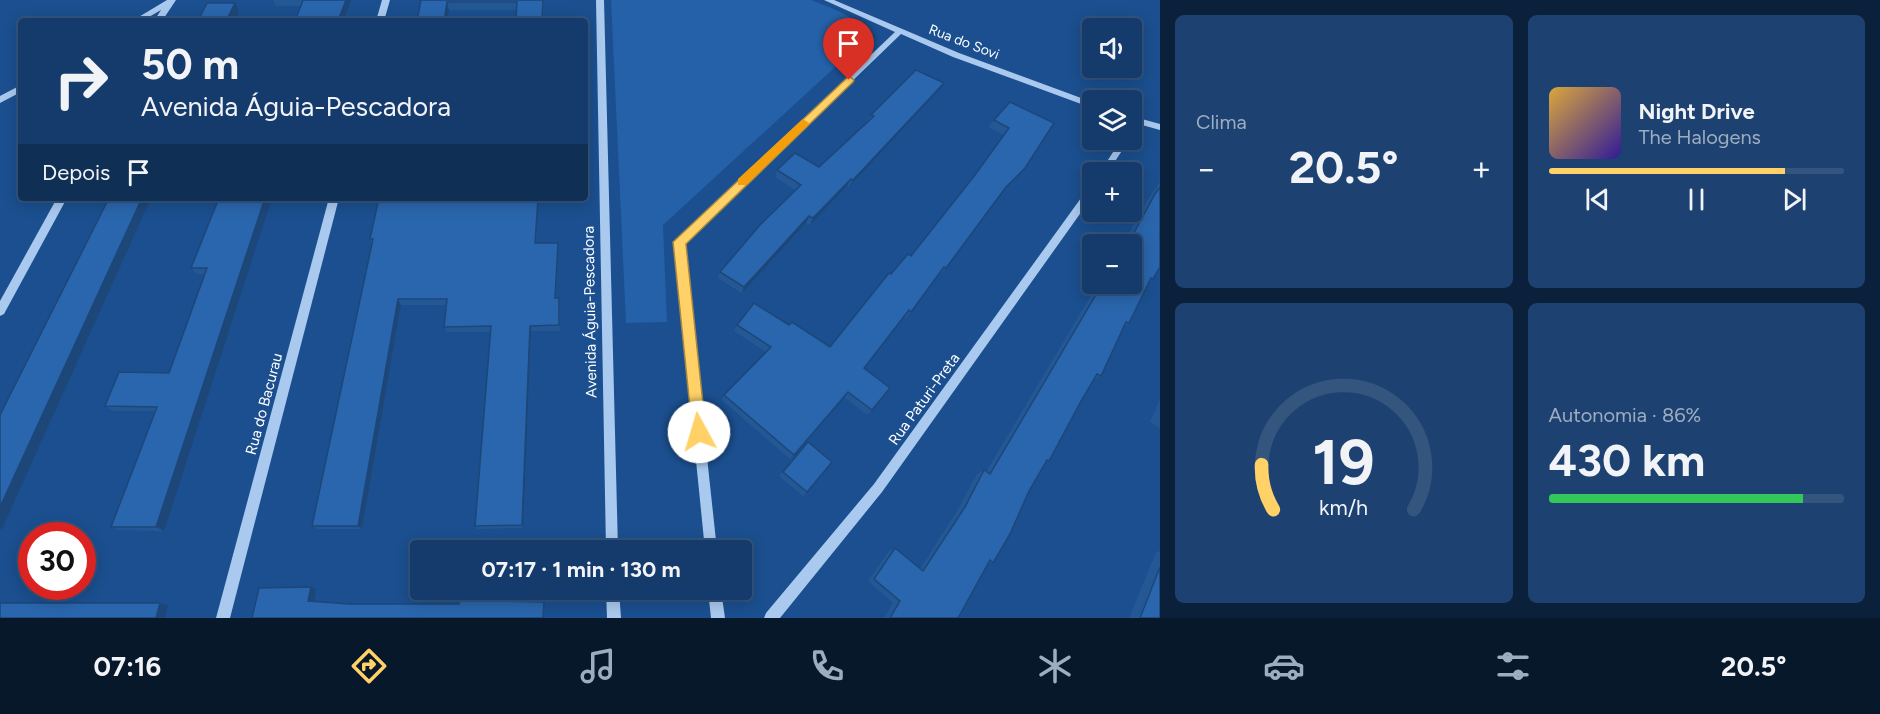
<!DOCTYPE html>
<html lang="pt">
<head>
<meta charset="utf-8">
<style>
  body { margin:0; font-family:Figtree,sans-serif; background:#1d4271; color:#f1f3f6; height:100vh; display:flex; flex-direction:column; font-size:22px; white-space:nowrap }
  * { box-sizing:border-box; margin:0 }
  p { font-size:20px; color:#9dadc1 }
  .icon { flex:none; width:33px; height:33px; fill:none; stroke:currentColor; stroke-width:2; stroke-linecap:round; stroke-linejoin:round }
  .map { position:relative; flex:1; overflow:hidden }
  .sheet { display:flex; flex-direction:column; gap:15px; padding:15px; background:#0b203b; width:720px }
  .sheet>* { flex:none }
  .top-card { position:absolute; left:18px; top:18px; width:570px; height:183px; border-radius:6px; box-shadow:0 3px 15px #0003,0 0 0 2px #33557e; background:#143b6b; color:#f1f3f6; overflow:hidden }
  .controls { position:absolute; left:1082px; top:18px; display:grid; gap:12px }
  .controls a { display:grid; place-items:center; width:60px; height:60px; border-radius:6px; background:#143b6b; box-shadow:0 3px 15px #0003,0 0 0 2px #33557e; font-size:30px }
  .speed { position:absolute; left:18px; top:522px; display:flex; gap:12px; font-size:30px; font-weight:700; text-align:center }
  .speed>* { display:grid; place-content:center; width:78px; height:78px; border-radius:50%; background:#143b6b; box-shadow:0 3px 15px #0003,0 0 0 2px #33557e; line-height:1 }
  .speed .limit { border:9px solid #d22; background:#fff; color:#111 }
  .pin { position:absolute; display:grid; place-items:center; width:51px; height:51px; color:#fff; margin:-62px -26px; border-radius:50% 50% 50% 0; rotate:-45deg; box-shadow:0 0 6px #0007 }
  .pin .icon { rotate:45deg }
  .me { position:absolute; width:66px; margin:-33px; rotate:354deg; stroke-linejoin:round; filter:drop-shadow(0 0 4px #0008) }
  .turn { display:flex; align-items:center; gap:21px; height:126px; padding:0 24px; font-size:27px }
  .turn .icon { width:78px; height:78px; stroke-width:2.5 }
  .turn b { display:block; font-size:42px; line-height:51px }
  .then { display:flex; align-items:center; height:57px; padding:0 24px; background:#0003; gap:12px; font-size:22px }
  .big { font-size:45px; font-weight:700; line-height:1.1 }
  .sheet .card { flex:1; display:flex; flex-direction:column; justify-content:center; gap:9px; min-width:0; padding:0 21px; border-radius:9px; background:#1d4271 }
  .sheet .dial { align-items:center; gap:0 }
  .dial svg { height:156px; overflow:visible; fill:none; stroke:#33557e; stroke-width:7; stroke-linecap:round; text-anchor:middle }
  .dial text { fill:#f1f3f6; stroke:none }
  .song { display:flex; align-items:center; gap:18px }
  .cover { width:72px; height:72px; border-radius:9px; background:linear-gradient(135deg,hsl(40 70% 55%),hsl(250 70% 35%)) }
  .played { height:6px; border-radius:3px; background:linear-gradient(90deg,#ffd166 80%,#33557e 80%) }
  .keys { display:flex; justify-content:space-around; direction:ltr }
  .heat { display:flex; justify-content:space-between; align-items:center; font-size:33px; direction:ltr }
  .charge { height:9px; border-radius:4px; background:linear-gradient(90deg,#34c759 86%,#33557e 0) }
  .sheet .tiles { flex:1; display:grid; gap:15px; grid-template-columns:repeat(2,1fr) }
  .trip { position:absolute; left:410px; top:540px; width:342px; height:60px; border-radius:6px; background:#143b6b; box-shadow:0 3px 15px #0003,0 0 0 2px #33557e; font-weight:700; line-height:60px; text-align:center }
  .menu { display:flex; height:96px; justify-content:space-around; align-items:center; background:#08182b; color:#9dadc1 }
  .menu .icon { width:42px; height:42px }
  .menu .current { color:#ffd166 }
  .menu b { font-size:27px; color:#f1f3f6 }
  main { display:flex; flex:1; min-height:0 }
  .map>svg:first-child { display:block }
  .green { fill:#2461a8 }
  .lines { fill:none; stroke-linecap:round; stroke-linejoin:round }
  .minor { fill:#a9c9ee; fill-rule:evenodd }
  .wall { fill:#245895 }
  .shaded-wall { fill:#1d4779 }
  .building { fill:#2a66ad; stroke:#1d4779; stroke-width:1.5 }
  .route { fill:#ffd166; stroke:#a68842; stroke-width:1.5 }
  .slow { fill:#f59e0b }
  .labels { text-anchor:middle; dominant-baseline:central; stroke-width:6; stroke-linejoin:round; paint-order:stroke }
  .far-street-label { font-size:14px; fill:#fff; stroke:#1b4f8f }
  .street-label { font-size:15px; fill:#fff; stroke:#1b4f8f }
</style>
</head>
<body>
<main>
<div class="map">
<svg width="1160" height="618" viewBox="0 0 1160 618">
  <rect width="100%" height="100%" fill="#1b4f8f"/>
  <path class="green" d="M 611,0 L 811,0 C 832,8 853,15 867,33 L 844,59 L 663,225 L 667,322 L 626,323 Z"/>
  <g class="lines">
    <g class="minor">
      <path d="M 167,0 L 176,0 L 162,21 L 154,21 L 161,10 L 142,21 L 132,21 Z"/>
      <path d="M 382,0 L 390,0 L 384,21 L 376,21 Z"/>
      <path d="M 596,0 L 604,0 L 618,550 L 606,550 Z"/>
      <path d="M 824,0 L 834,0 L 959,53 L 1092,102 L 1092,108 L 953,57 L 901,34 L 684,243 L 717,550 L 705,550 L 674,242 L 895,32 Z"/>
      <path d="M 21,85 L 21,92 L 0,103 L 0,96 Z"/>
      <path d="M 1131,116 L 1160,124 L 1160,130 L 1131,122 Z"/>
      <path d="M 1121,140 L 1129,140 L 1108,172 L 1100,172 Z"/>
      <path d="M 1092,186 L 1092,197 L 882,492 L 780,618 L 764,618 L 766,613 L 874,484 L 1089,187 Z"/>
      <path d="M 57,198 L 67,198 L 4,314 L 0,316 L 0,301 Z"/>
      <path d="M 329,198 L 339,198 L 230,618 L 216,618 Z"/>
      <path d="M 606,590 L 619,590 L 621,618 L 607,618 Z"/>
      <path d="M 708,590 L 721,590 L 725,618 L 711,618 Z"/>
    </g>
  </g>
  <g class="wall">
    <path d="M 273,0 L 351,0 L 344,21 L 295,21 L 301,6 L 276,6 Z"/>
    <path d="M 421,0 L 544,0 L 543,21 L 516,21 L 516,10 L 449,10 L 447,21 L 417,21 Z"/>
    <path d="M 939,90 L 849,187 L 847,186 L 810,225 L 806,223 L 742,293 L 718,278 L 720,272 L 795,190 L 775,177 L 777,170 L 819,167 L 867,122 L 871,115 Z"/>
    <path d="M 1010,102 L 1019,175 L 1003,190 L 946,268 L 941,274 L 939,274 L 911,312 L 906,318 L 904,317 L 864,368 L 872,410 L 867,415 L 844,397 L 790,459 L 722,400 L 724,395 L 766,352 L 734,331 L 737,325 L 789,325 L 830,347 L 891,274 L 911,256 L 971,181 L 1004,135 L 988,127 Z"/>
    <path d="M 1160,182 L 1160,267 L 1153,279 L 1149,283 L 1129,323 L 1124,327 L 1101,376 L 1092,381 L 1081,401 L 1049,461 L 1045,463 L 1029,491 L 993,563 L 987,564 L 958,618 L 884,618 L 893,603 L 868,581 L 889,551 L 895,548 L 920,569 L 957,511 L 977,474 L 984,470 L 986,472 L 1093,292 L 1100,288 L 1102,284 L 1131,284 L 1131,244 L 1123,244 L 1147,201 Z"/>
    <path d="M 219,198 L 164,531 L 119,530 L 111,527 L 155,411 L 113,411 L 105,406 L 169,373 L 205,274 L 197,274 L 191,268 Z"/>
    <path d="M 379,198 L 539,198 L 536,243 L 558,250 L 556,298 L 559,298 L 560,331 L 531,331 L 523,528 L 477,529 L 475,526 L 491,332 L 447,332 L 444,327 L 447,305 L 401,305 L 362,529 L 317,529 L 312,526 L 372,244 L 370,239 Z"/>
    <path d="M 1160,399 L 1160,428 L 1150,422 Z"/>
    <path d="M 808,442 L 807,492 L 803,496 L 779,476 Z"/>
    <path d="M 1160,551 L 1160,618 L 1129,618 L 1156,552 Z"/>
  </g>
  <g class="shaded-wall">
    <path d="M 346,0 L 351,0 L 344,21 L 340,21 L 339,18 Z"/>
    <path d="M 447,2 L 449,10 L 447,21 L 444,21 Z"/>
    <path d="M 235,3 L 239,11 L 234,21 L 226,21 Z"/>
    <path d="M 944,83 L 939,90 L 849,187 L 853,180 Z"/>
    <path d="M 851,179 L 847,186 L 810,225 L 813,218 Z"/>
    <path d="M 142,198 L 151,198 L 2,529 L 0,529 L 0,507 Z"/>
    <path d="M 265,198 L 272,198 L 164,531 L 156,527 Z"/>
    <path d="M 538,198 L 539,198 L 535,249 L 535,243 Z"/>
    <path d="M 809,216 L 806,223 L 742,293 L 744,287 Z"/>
    <path d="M 398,299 L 401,305 L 362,529 L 358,526 Z"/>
    <path d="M 530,326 L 531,331 L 523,528 L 522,525 Z"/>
    <path d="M 311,587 L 316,589 L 314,603 L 308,601 Z"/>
    <path d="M 160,603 L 168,605 L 165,618 L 156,618 Z"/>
  </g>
  <g class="building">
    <path d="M 303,0 L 346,0 L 339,18 L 327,18 L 326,21 L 295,21 Z"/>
    <path d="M 421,0 L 543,0 L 542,21 L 518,21 L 519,17 L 516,16 L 517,2 L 447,2 L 444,21 L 417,21 Z"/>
    <path d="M 207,3 L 235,3 L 226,21 L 198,21 Z"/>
    <path d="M 916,70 L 944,83 L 853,180 L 851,179 L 813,218 L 809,216 L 744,287 L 720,272 L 760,225 L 801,185 L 777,170 L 795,153 L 819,167 L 874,116 L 871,115 Z"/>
    <path d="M 1010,102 L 1054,123 L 1025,168 L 1006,187 L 946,268 L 944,267 L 911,312 L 909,310 L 864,368 L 890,388 L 872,410 L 848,392 L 794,455 L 724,395 L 771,347 L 737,325 L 754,303 L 789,325 L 792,322 L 830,347 L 889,273 L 891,274 L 908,254 L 911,256 L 975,175 L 1009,128 L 994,120 Z"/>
    <path d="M 1160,187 L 1160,267 L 1153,279 L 1151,278 L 1129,323 L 1126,322 L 1101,376 L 1097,374 L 1081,401 L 1049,461 L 1047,460 L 1029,491 L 1010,534 L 993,563 L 990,560 L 958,618 L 890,618 L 900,601 L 874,579 L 895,548 L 923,571 L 965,507 L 984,470 L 990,474 L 1101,286 L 1104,288 L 1107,284 L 1131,284 L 1131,244 L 1128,244 L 1155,194 Z"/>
    <path d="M 109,198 L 142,198 L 0,507 L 0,415 Z"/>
    <path d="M 219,198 L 265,198 L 156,527 L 111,527 L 157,407 L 105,406 L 119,372 L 169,373 L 207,268 L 191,268 Z"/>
    <path d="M 379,198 L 538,198 L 535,243 L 558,243 L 555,298 L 559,298 L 559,325 L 530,326 L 522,525 L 475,526 L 491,326 L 444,327 L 447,299 L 398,299 L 358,526 L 312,526 L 373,239 L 370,239 Z"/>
    <path d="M 808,442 L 832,462 L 807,492 L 783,472 Z"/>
    <path d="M 1160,567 L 1160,618 L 1140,618 Z"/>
    <path d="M 311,587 L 308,601 L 349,604 L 459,604 L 460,600 L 544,602 L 543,618 L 252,618 L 259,588 Z"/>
    <path d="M 0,603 L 160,603 L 156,618 L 0,618 Z"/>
  </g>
  <path class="route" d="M 849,76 L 854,80 L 853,82 L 686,244 L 706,432 L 704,437 L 699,439 L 693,437 L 673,242 Z"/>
  <path class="slow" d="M 803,119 L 809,123 L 807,126 L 746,185 L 738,185 L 738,179 Z"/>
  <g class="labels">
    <g class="far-street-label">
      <text transform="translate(964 42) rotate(21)">Rua do Sovi</text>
    </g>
    <g class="street-label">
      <text transform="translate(590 312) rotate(-91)">Avenida Águia-Pescadora</text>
      <text transform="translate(924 399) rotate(-54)">Rua Paturi-Preta</text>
      <text transform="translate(264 404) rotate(-75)">Rua do Bacurau</text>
    </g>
  </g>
</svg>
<div class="controls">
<a><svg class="icon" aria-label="sound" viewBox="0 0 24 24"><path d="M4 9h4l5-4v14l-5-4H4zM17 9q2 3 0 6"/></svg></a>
<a><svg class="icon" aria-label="layers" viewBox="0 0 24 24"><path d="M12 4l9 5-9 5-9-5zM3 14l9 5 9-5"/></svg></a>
<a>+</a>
<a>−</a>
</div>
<div class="speed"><div class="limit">30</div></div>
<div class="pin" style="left:849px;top:80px;background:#d93025"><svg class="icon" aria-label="arrive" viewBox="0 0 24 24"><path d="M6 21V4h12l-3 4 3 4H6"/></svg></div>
<svg class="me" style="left:699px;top:432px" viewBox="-20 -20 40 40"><circle r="19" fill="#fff"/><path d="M0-13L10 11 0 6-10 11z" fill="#ffd166"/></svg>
<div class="trip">07:17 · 1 min · 130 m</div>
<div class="top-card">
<div class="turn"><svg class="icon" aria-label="right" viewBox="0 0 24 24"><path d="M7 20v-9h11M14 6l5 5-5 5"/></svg><div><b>50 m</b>Avenida Águia-Pescadora</div></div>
<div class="then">Depois<svg class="icon" aria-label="arrive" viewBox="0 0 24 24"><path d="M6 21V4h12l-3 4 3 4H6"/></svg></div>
</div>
</div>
<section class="sheet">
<div class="tiles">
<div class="card"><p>Clima</p>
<div class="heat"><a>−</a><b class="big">20.5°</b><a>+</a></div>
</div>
<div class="card">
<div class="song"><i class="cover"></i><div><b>Night Drive</b><p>The Halogens</p></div></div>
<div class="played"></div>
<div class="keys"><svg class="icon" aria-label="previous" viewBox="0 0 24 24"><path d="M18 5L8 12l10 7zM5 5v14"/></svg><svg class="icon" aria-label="pause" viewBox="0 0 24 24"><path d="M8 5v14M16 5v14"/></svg><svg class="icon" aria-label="next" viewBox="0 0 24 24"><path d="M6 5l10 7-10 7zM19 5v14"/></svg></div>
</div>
<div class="card dial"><svg viewBox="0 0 100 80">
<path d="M14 69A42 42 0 1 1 86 69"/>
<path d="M14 69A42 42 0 0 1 8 46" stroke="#ffd166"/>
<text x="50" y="56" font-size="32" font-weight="700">19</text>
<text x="50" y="72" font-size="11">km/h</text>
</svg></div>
<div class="card"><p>Autonomia · 86%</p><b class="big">430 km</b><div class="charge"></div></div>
</div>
</section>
</main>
<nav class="menu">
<b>07:16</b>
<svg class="icon current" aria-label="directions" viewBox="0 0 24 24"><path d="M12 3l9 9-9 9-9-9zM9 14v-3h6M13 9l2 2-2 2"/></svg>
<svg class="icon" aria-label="music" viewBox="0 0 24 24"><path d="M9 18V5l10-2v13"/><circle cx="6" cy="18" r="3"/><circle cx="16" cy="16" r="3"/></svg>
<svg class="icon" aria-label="phone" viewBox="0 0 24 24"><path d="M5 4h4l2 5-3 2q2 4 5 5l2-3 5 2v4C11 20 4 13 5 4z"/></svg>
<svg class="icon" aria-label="climate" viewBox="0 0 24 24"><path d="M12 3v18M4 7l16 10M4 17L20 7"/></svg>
<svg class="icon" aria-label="car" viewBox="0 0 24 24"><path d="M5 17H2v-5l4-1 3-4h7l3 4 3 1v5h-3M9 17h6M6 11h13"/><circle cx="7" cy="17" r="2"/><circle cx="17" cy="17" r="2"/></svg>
<svg class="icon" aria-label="filters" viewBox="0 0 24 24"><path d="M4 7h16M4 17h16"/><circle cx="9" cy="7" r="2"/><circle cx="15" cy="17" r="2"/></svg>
<b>20.5°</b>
</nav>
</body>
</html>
